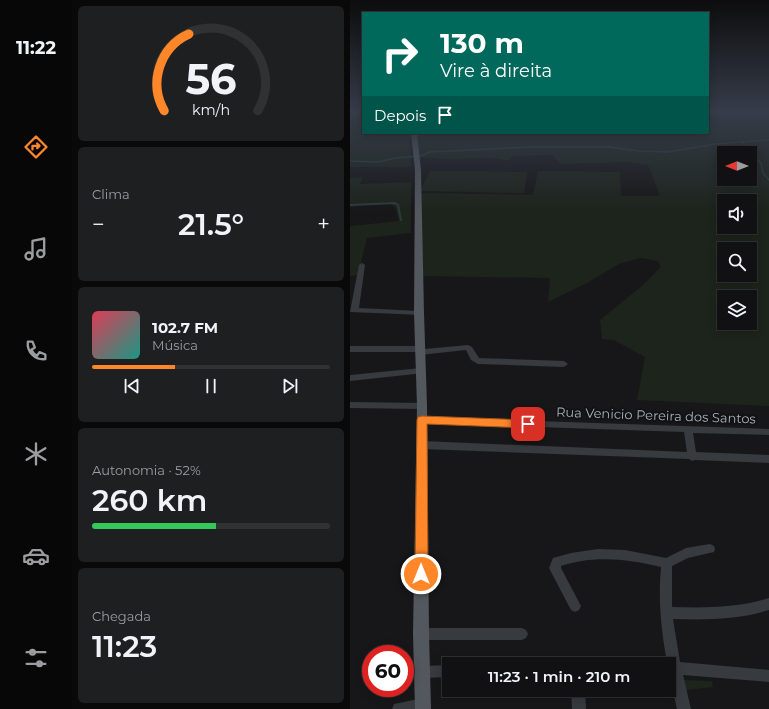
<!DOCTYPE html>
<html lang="pt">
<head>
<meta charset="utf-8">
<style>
  body { margin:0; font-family:Montserrat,sans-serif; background:#1e1f21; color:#f1f3f6; height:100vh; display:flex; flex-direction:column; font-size:15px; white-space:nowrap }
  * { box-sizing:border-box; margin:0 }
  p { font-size:13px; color:#9c9da0 }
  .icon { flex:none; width:22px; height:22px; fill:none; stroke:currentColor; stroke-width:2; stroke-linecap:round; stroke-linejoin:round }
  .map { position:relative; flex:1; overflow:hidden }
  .drawer { display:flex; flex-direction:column; gap:6px; padding:6px; background:#09090a; width:278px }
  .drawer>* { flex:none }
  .guide { position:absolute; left:12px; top:12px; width:347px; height:122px; border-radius:0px; box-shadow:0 2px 10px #0003,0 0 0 1px #303133; background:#00695c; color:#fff; overflow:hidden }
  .needle { width:26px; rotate:270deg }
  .controls { position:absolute; left:367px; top:146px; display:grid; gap:8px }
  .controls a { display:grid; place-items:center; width:40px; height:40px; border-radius:0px; background:#111113; box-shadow:0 2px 10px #0003,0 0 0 1px #303133; font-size:20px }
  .speed { position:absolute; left:12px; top:645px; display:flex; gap:8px; font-size:20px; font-weight:700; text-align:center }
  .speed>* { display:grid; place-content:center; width:52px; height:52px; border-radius:50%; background:#111113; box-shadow:0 2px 10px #0003,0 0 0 1px #303133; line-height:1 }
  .speed .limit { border:6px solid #d22; background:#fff; color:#111 }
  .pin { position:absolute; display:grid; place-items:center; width:34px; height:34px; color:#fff; margin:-17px; border-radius:8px; box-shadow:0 2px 6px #0006 }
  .me { position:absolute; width:44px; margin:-22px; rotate:0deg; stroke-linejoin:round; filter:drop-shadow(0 0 3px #0008) }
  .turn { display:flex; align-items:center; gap:14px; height:84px; padding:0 12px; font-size:18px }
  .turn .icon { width:52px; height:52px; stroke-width:2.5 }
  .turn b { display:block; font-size:28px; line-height:34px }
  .then { display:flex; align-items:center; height:38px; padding:0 12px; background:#0003; gap:8px; font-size:15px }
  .big { font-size:30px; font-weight:600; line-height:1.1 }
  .drawer .widget { flex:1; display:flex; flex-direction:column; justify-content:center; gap:6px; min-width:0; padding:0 14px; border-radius:6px; background:#1e1f21 }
  .drawer .dial { align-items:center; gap:0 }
  .dial svg { height:104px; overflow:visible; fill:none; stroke:#303133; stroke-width:7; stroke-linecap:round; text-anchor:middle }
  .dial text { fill:#f1f3f6; stroke:none }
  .song { display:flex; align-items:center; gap:12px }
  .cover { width:48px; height:48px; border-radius:6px; background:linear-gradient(135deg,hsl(350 70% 55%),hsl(170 70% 35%)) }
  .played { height:4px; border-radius:2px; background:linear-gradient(90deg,#ff8729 35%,#303133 35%) }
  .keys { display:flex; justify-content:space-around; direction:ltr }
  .heat { display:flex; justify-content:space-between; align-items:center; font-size:22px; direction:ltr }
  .charge { height:6px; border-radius:3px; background:linear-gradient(90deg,#34c759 52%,#303133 0) }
  .trip { position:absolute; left:92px; top:657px; width:234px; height:40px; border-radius:0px; background:#111113; box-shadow:0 2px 10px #0003,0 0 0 1px #303133; font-weight:600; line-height:40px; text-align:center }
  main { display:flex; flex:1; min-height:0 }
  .tab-bar { display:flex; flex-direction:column; width:72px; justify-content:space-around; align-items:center; background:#070708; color:#9c9da0 }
  .tab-bar .icon { width:28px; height:28px }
  .tab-bar .current { color:#ff8729 }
  .tab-bar b { font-size:18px; color:#f1f3f6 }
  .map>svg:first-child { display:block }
  .green { fill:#1d241c; fill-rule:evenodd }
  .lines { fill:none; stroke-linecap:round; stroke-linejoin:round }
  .stream-far1 { stroke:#2c3a3e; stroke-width:1.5 }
  .stream { stroke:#2c3a3e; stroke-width:2 }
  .minor { fill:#373a3e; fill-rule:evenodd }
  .major { fill:#53585e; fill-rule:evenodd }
  .route { fill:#ff8729; stroke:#a6581b }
  .labels { text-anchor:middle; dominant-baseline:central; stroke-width:4; stroke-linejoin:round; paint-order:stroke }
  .street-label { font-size:13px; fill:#a8b1ba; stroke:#121214 }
</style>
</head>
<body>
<main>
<nav class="tab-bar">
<b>11:22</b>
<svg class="icon current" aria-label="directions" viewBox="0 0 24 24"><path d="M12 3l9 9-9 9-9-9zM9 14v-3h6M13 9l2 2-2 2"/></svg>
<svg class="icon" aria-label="music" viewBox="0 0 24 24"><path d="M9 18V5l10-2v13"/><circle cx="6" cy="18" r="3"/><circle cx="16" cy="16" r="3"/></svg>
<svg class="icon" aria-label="phone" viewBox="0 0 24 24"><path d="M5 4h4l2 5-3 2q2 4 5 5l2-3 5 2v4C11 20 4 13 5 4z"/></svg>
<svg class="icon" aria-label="climate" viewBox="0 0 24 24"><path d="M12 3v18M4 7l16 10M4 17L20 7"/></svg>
<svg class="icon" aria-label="car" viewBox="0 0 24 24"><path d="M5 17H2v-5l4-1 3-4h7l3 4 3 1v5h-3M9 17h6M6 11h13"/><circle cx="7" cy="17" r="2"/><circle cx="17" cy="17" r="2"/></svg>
<svg class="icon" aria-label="filters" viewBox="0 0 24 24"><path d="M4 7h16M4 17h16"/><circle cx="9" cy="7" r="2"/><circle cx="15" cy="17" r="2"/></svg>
</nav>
<section class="drawer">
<div class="widget dial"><svg viewBox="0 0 100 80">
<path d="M14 69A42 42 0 1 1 86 69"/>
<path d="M14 69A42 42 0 0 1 33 10" stroke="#ff8729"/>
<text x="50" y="56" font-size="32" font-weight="700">56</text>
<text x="50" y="72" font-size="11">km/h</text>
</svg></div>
<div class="widget"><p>Clima</p>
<div class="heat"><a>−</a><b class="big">21.5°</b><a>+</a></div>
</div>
<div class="widget">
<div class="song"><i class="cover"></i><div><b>102.7 FM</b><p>Música</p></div></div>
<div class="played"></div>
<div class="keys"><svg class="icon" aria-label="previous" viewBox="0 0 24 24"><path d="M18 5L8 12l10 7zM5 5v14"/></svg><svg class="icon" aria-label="pause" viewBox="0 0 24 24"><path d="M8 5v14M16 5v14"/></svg><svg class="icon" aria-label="next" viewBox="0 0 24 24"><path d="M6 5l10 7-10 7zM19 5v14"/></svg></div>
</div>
<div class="widget"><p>Autonomia · 52%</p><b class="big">260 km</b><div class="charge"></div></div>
<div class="widget"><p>Chegada</p><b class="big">11:23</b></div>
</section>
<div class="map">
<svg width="419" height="709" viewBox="0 0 419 709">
  <rect width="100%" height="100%" fill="#171719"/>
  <g class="green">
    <path d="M 0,112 L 13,112 L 13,133 L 59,133 L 61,167 L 0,167 Z"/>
    <path d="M 365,112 L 419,112 L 419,406 L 287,400 L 295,357 L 264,340 L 252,339 L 250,320 L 293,285 L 311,267 L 308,261 L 291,258 L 269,264 L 237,283 L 198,302 L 200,278 L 72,276 L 69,193 L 183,195 L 188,171 L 270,172 L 271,196 L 310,196 L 298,165 L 278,162 L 210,164 L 203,155 L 163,156 L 159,161 C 138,156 123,159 102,159 C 90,159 80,157 68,158 L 66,133 L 358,133 L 358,126 L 374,124 ZM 374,153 L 400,153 L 400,179 L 374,179 ZM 374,201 L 400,201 L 400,227 L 374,227 ZM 374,249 L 400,249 L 400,275 L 374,275 ZM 374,297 L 400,297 L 400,323 L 374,323 Z"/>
    <path d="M 80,171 L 177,172 L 174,193 L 70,191 Z"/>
    <path d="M 13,177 L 10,184 L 61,182 L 61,233 L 17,238 L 8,275 L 0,276 L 0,226 L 49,221 L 45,207 L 40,203 L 0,207 L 0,178 Z"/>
    <path d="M 334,680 L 362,681 L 363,687 L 336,690 Z"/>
  </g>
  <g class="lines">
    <g class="stream-far1">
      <path d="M 393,143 L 411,163 L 413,173 L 419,180"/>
      <path d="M 0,161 L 28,162 L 45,158 L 71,156 L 80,152 L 179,147 L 259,147 L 288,151 L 318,152 L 365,144 L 419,140"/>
    </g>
    <path class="stream" d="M 0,205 L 45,203 L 48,205 L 51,220"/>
    <g class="minor">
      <path d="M 12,263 L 15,265 L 9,308 L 69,311 L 73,313 L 72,315 L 0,312 L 9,265 Z"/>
      <path d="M 118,345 L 122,347 L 129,358 L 214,361 L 218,364 L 214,367 L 128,364 L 121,360 L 116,350 L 70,355 L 67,354 L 66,352 L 0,352 L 0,346 L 70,346 L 74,349 Z"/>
      <path d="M 71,368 L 74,369 L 75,371 L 74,373 L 0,381 L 0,375 Z"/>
      <path d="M 0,402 L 72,403 L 75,404 L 76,406 L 75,408 L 72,409 L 0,408 Z"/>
      <path d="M 72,417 L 419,429 L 419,435 L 343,433 L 346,452 L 419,455 L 419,463 L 345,460 L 342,461 L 339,459 L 72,449 L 69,448 L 67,445 L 69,442 L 72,441 L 337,452 L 334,432 L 72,423 L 69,422 L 67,420 L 69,418 Z"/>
      <path d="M 360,544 L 364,546 L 365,549 L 364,552 L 338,558 L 322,566 L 322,607 C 355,608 387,608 419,598 L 419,610 C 387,620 356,620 323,619 L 330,662 L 419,670 L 419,682 L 333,675 L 341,709 L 327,709 L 319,673 L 319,664 L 315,664 L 317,662 C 311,630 308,599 311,567 C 278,559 244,555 211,566 L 211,568 L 231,606 L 229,610 L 225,612 L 221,610 L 199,568 L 203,558 L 221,553 L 248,549 L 275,550 L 316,558 L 336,548 Z"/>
      <path d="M 71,628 L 172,628 L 176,630 L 178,634 L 176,638 L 172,640 L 71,640 L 67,638 L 65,634 L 67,630 Z"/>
      <path d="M 99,665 L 99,677 L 72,678 L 67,677 L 66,672 L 67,667 L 72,666 Z"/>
      <path d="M 221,690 L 235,690 L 236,709 L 222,709 Z"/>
      <path d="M 73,698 L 78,700 L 80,705 L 78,709 L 42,709 L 44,704 Z"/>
    </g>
    <path class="major" d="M 61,133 L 67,133 L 71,170 L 74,313 L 77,406 L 79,634 L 81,709 L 65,709 L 63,634 L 67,406 L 64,313 L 65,170 Z"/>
  </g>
  <linearGradient id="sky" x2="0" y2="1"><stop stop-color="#0d0d0e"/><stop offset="0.53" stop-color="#363c49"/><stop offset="1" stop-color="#363c49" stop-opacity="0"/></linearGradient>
  <rect width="419" height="211" fill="url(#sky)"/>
  <path class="route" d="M 72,416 L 178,420 L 182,421 L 184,424 L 182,427 L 178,428 L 77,424 L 78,574 L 76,579 L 71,580 L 67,579 L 65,574 L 67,420 L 68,417 Z"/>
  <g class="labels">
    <g class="street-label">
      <text transform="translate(306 415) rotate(2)">Rua Venicio Pereira dos Santos</text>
    </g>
  </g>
</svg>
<div class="controls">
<a><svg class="needle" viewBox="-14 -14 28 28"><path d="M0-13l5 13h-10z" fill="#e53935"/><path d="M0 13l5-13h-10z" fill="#9c9da0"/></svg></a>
<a><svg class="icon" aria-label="sound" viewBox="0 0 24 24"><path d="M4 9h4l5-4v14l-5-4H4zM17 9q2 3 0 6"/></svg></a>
<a><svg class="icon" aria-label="search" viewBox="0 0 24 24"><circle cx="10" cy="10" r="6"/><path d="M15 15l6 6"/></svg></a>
<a><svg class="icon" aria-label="layers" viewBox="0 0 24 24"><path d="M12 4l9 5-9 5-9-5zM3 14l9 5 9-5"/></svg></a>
</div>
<div class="speed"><div class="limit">60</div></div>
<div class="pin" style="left:178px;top:424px;background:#d93025"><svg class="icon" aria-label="arrive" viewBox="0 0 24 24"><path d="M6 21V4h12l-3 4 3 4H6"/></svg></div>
<svg class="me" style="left:71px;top:574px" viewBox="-20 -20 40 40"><circle r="17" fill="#ff8729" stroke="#fff" stroke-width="3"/><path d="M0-11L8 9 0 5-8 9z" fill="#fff"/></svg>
<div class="trip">11:23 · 1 min · 210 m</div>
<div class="guide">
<div class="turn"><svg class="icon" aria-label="right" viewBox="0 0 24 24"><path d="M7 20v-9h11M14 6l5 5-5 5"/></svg><div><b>130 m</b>Vire à direita</div></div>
<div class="then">Depois<svg class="icon" aria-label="arrive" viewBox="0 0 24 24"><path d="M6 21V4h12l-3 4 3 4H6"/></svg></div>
</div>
</div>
</main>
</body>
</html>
